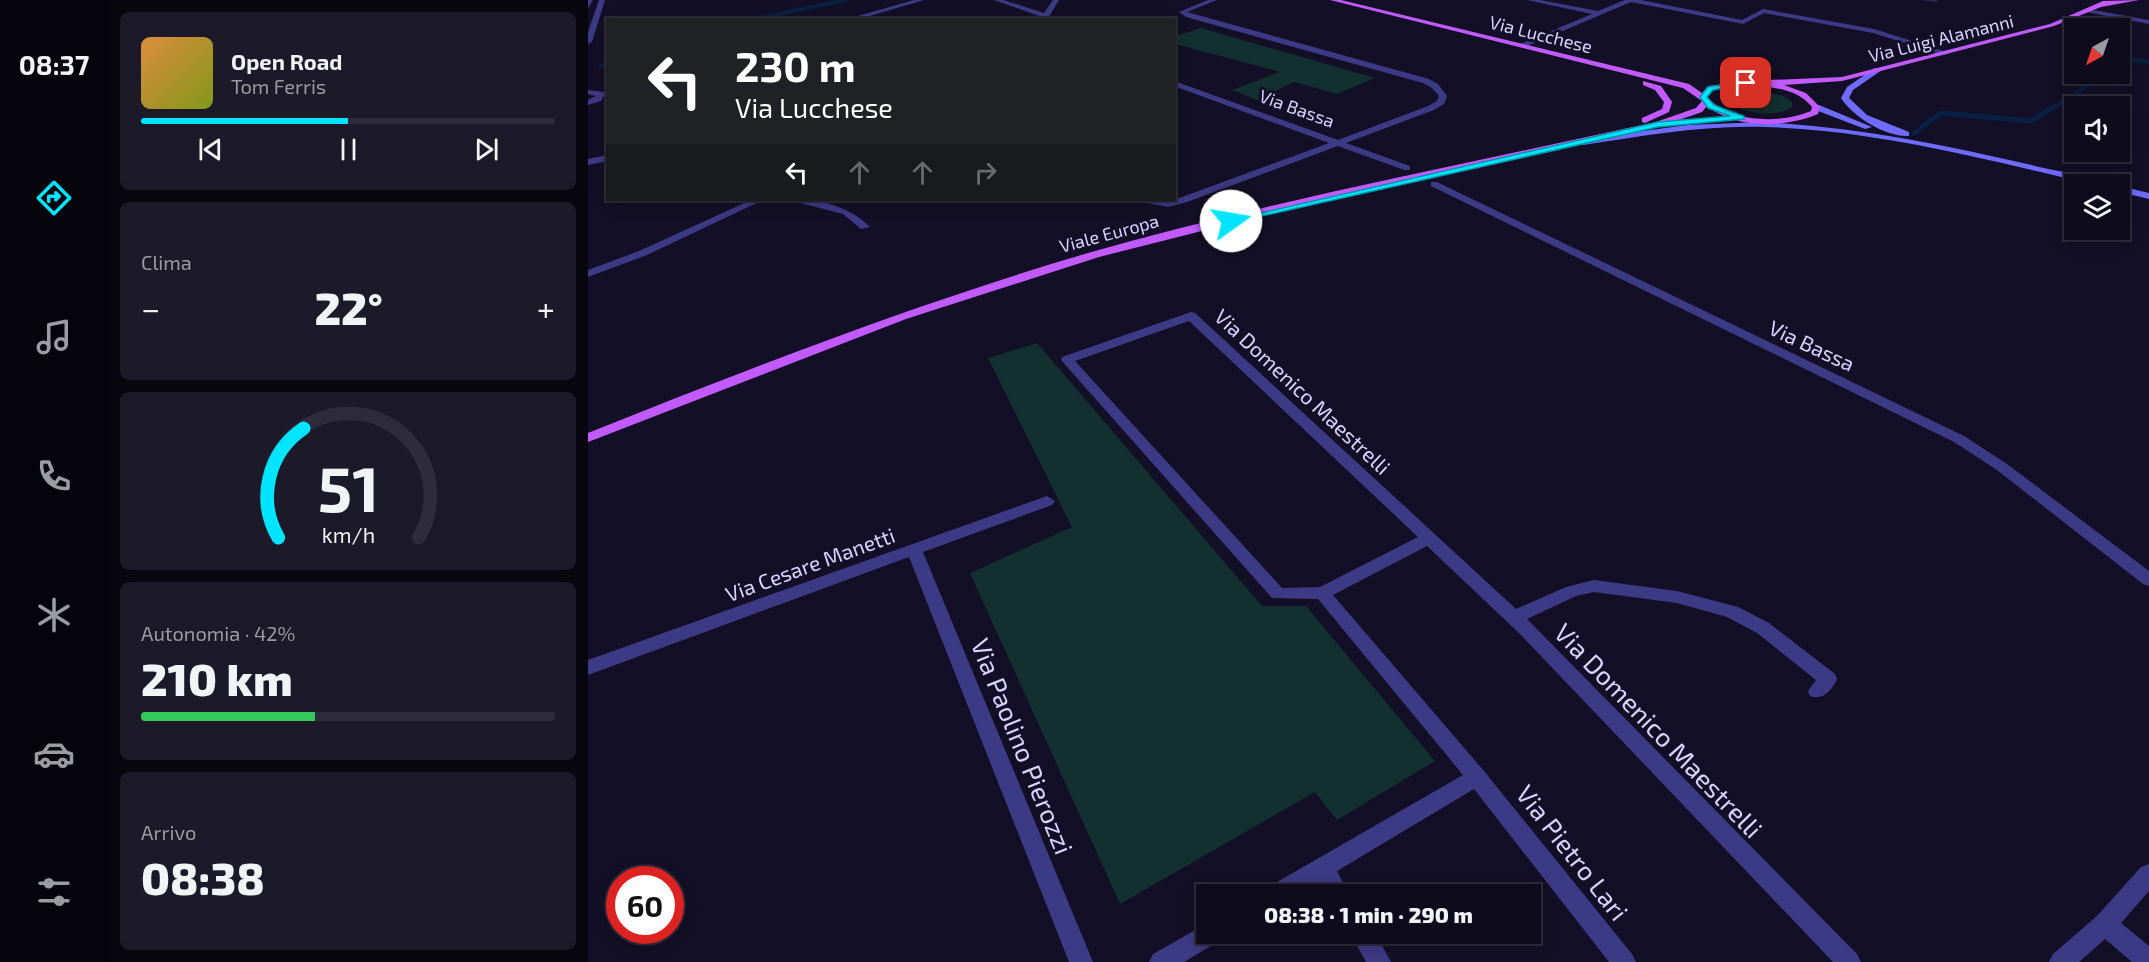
<!DOCTYPE html>
<html lang="it">
<head>
<meta charset="utf-8">
<style>
  body { margin:0; font-family:"Exo 2",sans-serif; background:#1c1929; color:#f1f3f6; height:100vh; display:flex; flex-direction:column; font-size:22px; white-space:nowrap }
  * { box-sizing:border-box; margin:0 }
  p { font-size:20px; color:#9b9ba3 }
  .icon { flex:none; width:33px; height:33px; fill:none; stroke:currentColor; stroke-width:2; stroke-linecap:round; stroke-linejoin:round }
  .map { position:relative; flex:1; overflow:hidden }
  .details { display:flex; flex-direction:column; gap:12px; padding:12px; background:#08060f; width:480px }
  .details>* { flex:none }
  .banner { position:absolute; left:18px; top:18px; width:570px; height:183px; border-radius:0px; box-shadow:0 3px 15px #0003,0 0 0 2px #2e2b3b; background:#202124; color:#fff; overflow:hidden }
  .needle { width:39px; rotate:220deg }
  .controls { position:absolute; left:1476px; top:18px; display:grid; gap:12px }
  .controls a { display:grid; place-items:center; width:66px; height:66px; border-radius:0px; background:#0e0b1c; box-shadow:0 3px 15px #0003,0 0 0 2px #2e2b3b; font-size:30px }
  .speed { position:absolute; left:18px; top:866px; display:flex; gap:12px; font-size:30px; font-weight:700; text-align:center }
  .speed>* { display:grid; place-content:center; width:78px; height:78px; border-radius:50%; background:#0e0b1c; box-shadow:0 3px 15px #0003,0 0 0 2px #2e2b3b; line-height:1 }
  .speed .limit { border:9px solid #d22; background:#fff; color:#111 }
  .pin { position:absolute; display:grid; place-items:center; width:51px; height:51px; color:#fff; margin:-26px; border-radius:12px; box-shadow:0 3px 9px #0006 }
  .me { position:absolute; width:66px; margin:-33px; rotate:77deg; stroke-linejoin:round; filter:drop-shadow(0 0 4px #0008) }
  .turn { display:flex; align-items:center; gap:21px; height:126px; padding:0 30px; font-size:27px }
  .turn .icon { width:78px; height:78px; stroke-width:2.5 }
  .turn b { display:block; font-size:42px; line-height:51px }
  .lanes { display:flex; align-items:center; height:57px; padding:0 30px; background:#0003; justify-content:center; gap:30px; direction:ltr }
  .lanes .off { opacity:.35 }
  .big { font-size:45px; font-weight:800; line-height:1.1 }
  .details .card { flex:1; display:flex; flex-direction:column; justify-content:center; gap:9px; min-width:0; padding:0 21px; border-radius:9px; background:#1c1929 }
  .details .dial { align-items:center; gap:0 }
  .dial svg { height:156px; overflow:visible; fill:none; stroke:#2e2b3b; stroke-width:7; stroke-linecap:round; text-anchor:middle }
  .dial text { fill:#f1f3f6; stroke:none }
  .song { display:flex; align-items:center; gap:18px }
  .cover { width:72px; height:72px; border-radius:9px; background:linear-gradient(135deg,hsl(30 70% 55%),hsl(70 70% 35%)) }
  .played { height:6px; border-radius:3px; background:linear-gradient(90deg,#00e5ff 50%,#2e2b3b 50%) }
  .keys { display:flex; justify-content:space-around; direction:ltr }
  .heat { display:flex; justify-content:space-between; align-items:center; font-size:33px; direction:ltr }
  .charge { height:9px; border-radius:4px; background:linear-gradient(90deg,#34c759 42%,#2e2b3b 0) }
  .trip { position:absolute; left:608px; top:884px; width:345px; height:60px; border-radius:0px; background:#0e0b1c; box-shadow:0 3px 15px #0003,0 0 0 2px #2e2b3b; font-weight:800; line-height:60px; text-align:center }
  main { display:flex; flex:1; min-height:0 }
  .tabs { display:flex; flex-direction:column; width:108px; justify-content:space-around; align-items:center; background:#06040b; color:#9b9ba3 }
  .tabs .icon { width:42px; height:42px }
  .tabs .on { color:#00e5ff }
  .tabs b { font-size:27px; color:#f1f3f6 }
  .map>svg:first-child { display:block }
  .green { fill:#12302f }
  .lines { fill:none; stroke-linecap:round; stroke-linejoin:round }
  .stream-far1 { stroke:#0a1f44; stroke-width:4 }
  .stream { stroke:#0a1f44; stroke-width:5 }
  .street { fill:#3d3a85; fill-rule:evenodd }
  .secondary { fill:#6f6bff; fill-rule:evenodd }
  .primary { fill:#c25bff; fill-rule:evenodd }
  .wall { fill:#312854 }
  .route { fill:#00e5ff; stroke:#0095a6; stroke-width:1.5 }
  .labels { text-anchor:middle; dominant-baseline:central; stroke-width:6; stroke-linejoin:round; paint-order:stroke }
  .far-street-label { font-size:18px; fill:#d9d4ff; stroke:#130f26 }
  .street-label { font-size:21px; fill:#d9d4ff; stroke:#130f26 }
  .near-street-label { font-size:26px; fill:#d9d4ff; stroke:#130f26 }
</style>
</head>
<body>
<main>
<nav class="tabs">
<b>08:37</b>
<svg class="icon on" aria-label="directions" viewBox="0 0 24 24"><path d="M12 3l9 9-9 9-9-9zM9 14v-3h6M13 9l2 2-2 2"/></svg>
<svg class="icon" aria-label="music" viewBox="0 0 24 24"><path d="M9 18V5l10-2v13"/><circle cx="6" cy="18" r="3"/><circle cx="16" cy="16" r="3"/></svg>
<svg class="icon" aria-label="phone" viewBox="0 0 24 24"><path d="M5 4h4l2 5-3 2q2 4 5 5l2-3 5 2v4C11 20 4 13 5 4z"/></svg>
<svg class="icon" aria-label="climate" viewBox="0 0 24 24"><path d="M12 3v18M4 7l16 10M4 17L20 7"/></svg>
<svg class="icon" aria-label="car" viewBox="0 0 24 24"><path d="M5 17H2v-5l4-1 3-4h7l3 4 3 1v5h-3M9 17h6M6 11h13"/><circle cx="7" cy="17" r="2"/><circle cx="17" cy="17" r="2"/></svg>
<svg class="icon" aria-label="filters" viewBox="0 0 24 24"><path d="M4 7h16M4 17h16"/><circle cx="9" cy="7" r="2"/><circle cx="15" cy="17" r="2"/></svg>
</nav>
<section class="details">
<div class="card">
<div class="song"><i class="cover"></i><div><b>Open Road</b><p>Tom Ferris</p></div></div>
<div class="played"></div>
<div class="keys"><svg class="icon" aria-label="previous" viewBox="0 0 24 24"><path d="M18 5L8 12l10 7zM5 5v14"/></svg><svg class="icon" aria-label="pause" viewBox="0 0 24 24"><path d="M8 5v14M16 5v14"/></svg><svg class="icon" aria-label="next" viewBox="0 0 24 24"><path d="M6 5l10 7-10 7zM19 5v14"/></svg></div>
</div>
<div class="card"><p>Clima</p>
<div class="heat"><a>−</a><b class="big">22°</b><a>+</a></div>
</div>
<div class="card dial"><svg viewBox="0 0 100 80">
<path d="M14 69A42 42 0 1 1 86 69"/>
<path d="M14 69A42 42 0 0 1 27 13" stroke="#00e5ff"/>
<text x="50" y="56" font-size="32" font-weight="700">51</text>
<text x="50" y="72" font-size="11">km/h</text>
</svg></div>
<div class="card"><p>Autonomia · 42%</p><b class="big">210 km</b><div class="charge"></div></div>
<div class="card"><p>Arrivo</p><b class="big">08:38</b></div>
</section>
<div class="map">
<svg width="1561" height="962" viewBox="0 0 1561 962">
  <rect width="100%" height="100%" fill="#130f26"/>
  <g class="green">
    <path d="M 613,28 L 787,78 L 749,94 L 706,82 L 669,100 L 644,90 L 692,72 L 587,44 L 587,36 Z"/>
    <path d="M 1172,91 L 1195,96 L 1204,102 L 1204,107 C 1189,118 1149,115 1139,98 L 1149,92 Z"/>
    <path d="M 449,343 L 674,606 L 718,606 L 847,761 L 749,820 L 727,792 L 532,904 L 382,573 L 484,527 L 400,358 Z"/>
  </g>
  <g class="lines">
    <g class="stream-far1">
      <path d="M 162,20 L 257,0"/>
      <path d="M 12,66 L 20,63"/>
      <path d="M 1532,66 L 1542,59 L 1561,62"/>
      <path d="M 1466,107 L 1519,74"/>
    </g>
    <path class="stream" d="M 1326,133 L 1353,113 L 1443,121 L 1468,106"/>
    <g class="street">
      <path d="M 0,0 L 5,0 L 0,8 Z"/>
      <path d="M 11,0 L 17,0 L 4,42 L 0,44 L 0,32 Z"/>
      <path d="M 326,0 L 336,0 L 268,20 L 256,20 Z"/>
      <path d="M 406,0 L 415,0 L 456,13 L 465,0 L 471,0 L 459,20 L 452,20 L 454,17 Z"/>
      <path d="M 620,0 L 629,0 L 599,12 L 841,79 L 850,84 L 859,96 L 856,104 L 846,110 L 758,143 L 822,166 L 822,170 L 816,170 L 750,146 L 599,202 L 580,207 L 555,202 L 554,200 L 586,200 L 741,143 L 586,86 L 586,81 L 750,140 L 840,106 L 849,101 L 851,96 L 844,88 L 835,83 L 598,17 L 591,12 Z"/>
      <path d="M 939,0 L 952,0 L 1010,11 L 1037,0 L 1053,0 L 1154,20 L 1175,9 L 1286,29 L 1362,53 L 1355,55 L 1285,33 L 1176,13 L 1155,24 L 1043,2 L 935,48 L 932,44 L 1004,14 Z"/>
      <path d="M 1500,9 L 1561,20 L 1561,24 L 1498,12 Z"/>
      <path d="M 0,90 L 16,92 L 17,94 L 13,101 L 0,105 L 0,100 L 8,96 L 0,94 Z"/>
      <path d="M 20,155 L 20,161 L 0,165 L 0,159 Z"/>
      <path d="M 843,182 L 849,182 L 1376,436 L 1419,464 L 1561,571 L 1561,586 L 1555,584 L 1409,470 L 1366,442 L 843,186 Z"/>
      <path d="M 163,200 L 175,200 L 59,255 L 0,277 L 0,270 L 51,251 Z"/>
      <path d="M 201,200 C 228,197 263,207 282,227 L 273,229 L 255,214 Z"/>
      <path d="M 603,312 L 607,313 L 928,609 L 978,587 L 1006,580 L 1089,591 L 1150,607 L 1181,623 L 1247,674 L 1249,679 C 1244,690 1235,701 1222,696 L 1220,691 L 1228,680 L 1169,633 L 1139,617 L 1089,603 L 1006,592 L 988,596 L 939,619 L 1269,954 L 1273,962 L 1245,962 L 931,633 L 839,546 L 745,595 L 896,771 L 1044,954 L 1048,962 L 1021,962 L 886,789 L 749,871 L 761,894 L 738,894 L 731,882 L 711,894 L 679,894 L 682,886 L 875,775 L 730,599 L 684,598 L 473,360 L 474,357 ZM 601,321 L 830,537 L 732,587 L 694,588 L 487,361 Z"/>
      <path d="M 459,496 L 467,501 L 464,505 L 335,552 L 505,962 L 481,962 L 321,557 L 0,675 L 0,660 Z"/>
      <path d="M 1561,864 L 1561,891 L 1533,923 L 1561,946 L 1561,962 L 1544,962 L 1517,939 L 1491,962 L 1461,962 L 1465,954 L 1509,916 L 1553,867 Z"/>
      <path d="M 618,924 L 618,933 L 635,933 L 631,941 L 596,962 L 561,962 L 565,954 Z"/>
      <path d="M 762,933 L 787,933 L 803,962 L 778,962 Z"/>
    </g>
    <g class="secondary">
      <path d="M 1287,68 L 1294,70 L 1265,90 L 1261,98 L 1279,115 L 1321,132 L 1321,136 C 1298,137 1265,117 1253,98 L 1259,87 Z"/>
      <path d="M 1225,105 L 1231,105 L 1284,127 L 1277,129 L 1225,109 Z"/>
      <path d="M 1175,122 C 1270,127 1364,146 1456,168 C 1472,172 1506,175 1518,184 L 1503,184 C 1396,159 1286,130 1176,127 C 1115,125 1055,136 995,145 L 991,142 L 995,139 L 1100,125 Z"/>
      <path d="M 1532,186 L 1561,193 L 1561,199 L 1532,192 Z"/>
    </g>
    <g class="primary">
      <path d="M 742,0 L 753,0 L 1101,84 L 1114,93 L 1120,86 L 1158,81 L 1254,77 L 1462,24 L 1515,1 L 1551,0 L 1513,7 L 1466,26 L 1254,81 L 1196,85 L 1218,93 L 1232,107 L 1230,114 C 1197,128 1148,129 1119,106 L 1114,112 L 1070,127 L 717,205 L 511,257 L 318,319 L 0,442 L 0,433 C 165,367 330,303 500,253 C 687,200 878,164 1068,122 L 1108,108 L 1114,101 L 1095,88 ZM 1158,85 C 1181,87 1208,87 1224,107 L 1223,111 C 1193,124 1143,123 1119,97 L 1126,90 Z"/>
      <path d="M 1055,81 L 1073,86 L 1084,102 L 1081,112 L 1057,123 L 1054,122 L 1054,118 L 1074,109 L 1076,102 L 1067,90 L 1055,85 Z"/>
    </g>
  </g>
  <path class="wall" d="M 1333,0 L 1349,0 L 1349,2 Z"/>
  <path class="route" d="M 1161,81 L 1158,85 L 1125,90 L 1119,97 L 1126,105 L 1156,116 L 1156,119 L 1070,127 L 643,223 L 638,221 L 1070,122 L 1142,116 L 1120,108 L 1112,97 L 1120,87 Z"/>
  <g class="labels">
    <g class="far-street-label">
      <text transform="translate(953 34) rotate(14)">Via Lucchese</text>
      <text transform="translate(1353 38) rotate(-14)">Via Luigi Alamanni</text>
      <text transform="translate(709 108) rotate(20)">Via Bassa</text>
      <text transform="translate(521 233) rotate(-15)">Viale Europa</text>
    </g>
    <g class="street-label">
      <text transform="translate(1224 345) rotate(25)">Via Bassa</text>
      <text transform="translate(715 391) rotate(43)">Via Domenico Maestrelli</text>
      <text transform="translate(222 564) rotate(-20)">Via Cesare Manetti</text>
    </g>
    <g class="near-street-label">
      <text transform="translate(1071 730) rotate(46)">Via Domenico Maestrelli</text>
      <text transform="translate(435 746) rotate(68)">Via Paolino Pierozzi</text>
      <text transform="translate(985 852) rotate(52)">Via Pietro Lari</text>
    </g>
  </g>
</svg>
<div class="controls">
<a><svg class="needle" viewBox="-14 -14 28 28"><path d="M0-13l5 13h-10z" fill="#e53935"/><path d="M0 13l5-13h-10z" fill="#9b9ba3"/></svg></a>
<a><svg class="icon" aria-label="sound" viewBox="0 0 24 24"><path d="M4 9h4l5-4v14l-5-4H4zM17 9q2 3 0 6"/></svg></a>
<a><svg class="icon" aria-label="layers" viewBox="0 0 24 24"><path d="M12 4l9 5-9 5-9-5zM3 14l9 5 9-5"/></svg></a>
</div>
<div class="speed"><div class="limit">60</div></div>
<div class="pin" style="left:1158px;top:83px;background:#d93025"><svg class="icon" aria-label="arrive" viewBox="0 0 24 24"><path d="M6 21V4h12l-3 4 3 4H6"/></svg></div>
<svg class="me" style="left:643px;top:221px" viewBox="-20 -20 40 40"><circle r="19" fill="#fff"/><path d="M0-13L10 11 0 6-10 11z" fill="#00e5ff"/></svg>
<div class="trip">08:38 · 1 min · 290 m</div>
<div class="banner">
<div class="turn"><svg class="icon" aria-label="left" viewBox="0 0 24 24"><path d="M17 20v-9H6M10 6l-5 5 5 5"/></svg><div><b>230 m</b>Via Lucchese</div></div>
<div class="lanes"><svg class="icon" aria-label="left" viewBox="0 0 24 24"><path d="M17 20v-9H6M10 6l-5 5 5 5"/></svg><svg class="icon off" aria-label="ahead" viewBox="0 0 24 24"><path d="M12 20V5M6 11l6-6 6 6"/></svg><svg class="icon off" aria-label="ahead" viewBox="0 0 24 24"><path d="M12 20V5M6 11l6-6 6 6"/></svg><svg class="icon off" aria-label="right" viewBox="0 0 24 24"><path d="M7 20v-9h11M14 6l5 5-5 5"/></svg></div>
</div>
</div>
</main>
</body>
</html>
